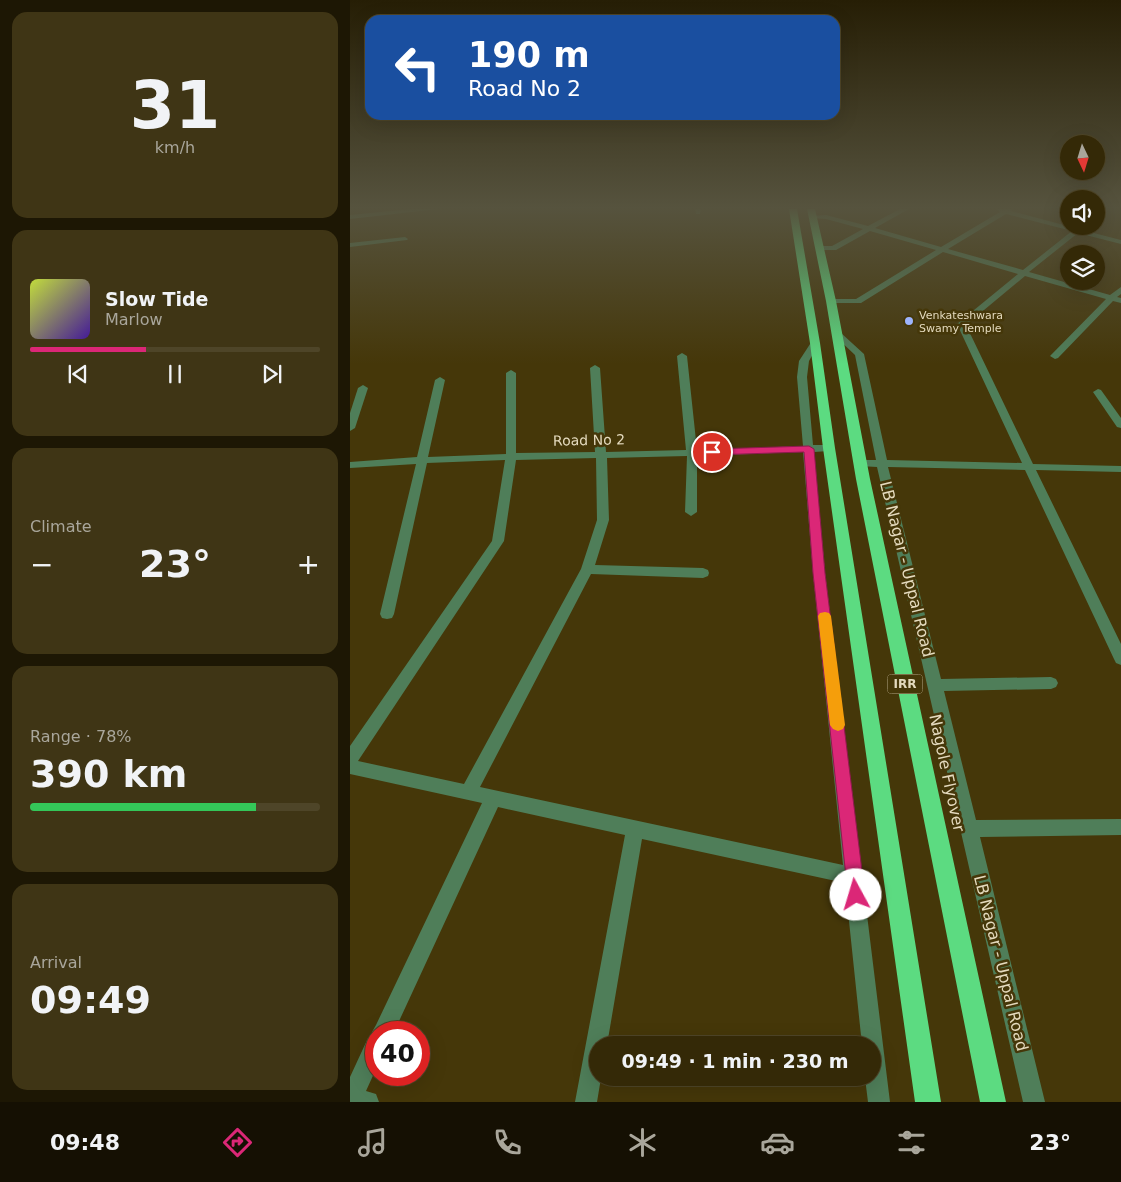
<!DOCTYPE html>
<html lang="en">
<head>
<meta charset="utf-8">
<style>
  body { margin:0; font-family:"DejaVu Sans",sans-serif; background:#3f3515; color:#f1f3f6; height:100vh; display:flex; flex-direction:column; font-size:19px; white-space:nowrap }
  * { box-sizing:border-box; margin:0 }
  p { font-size:16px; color:#a9a69b }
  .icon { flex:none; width:28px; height:28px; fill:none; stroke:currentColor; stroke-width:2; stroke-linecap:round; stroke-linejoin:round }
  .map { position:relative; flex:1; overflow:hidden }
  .side { display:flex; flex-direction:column; gap:12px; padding:12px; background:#1d1704; width:350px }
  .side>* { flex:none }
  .banner { position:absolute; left:15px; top:15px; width:475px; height:105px; border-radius:15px; box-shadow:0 5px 20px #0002,0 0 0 1px #4e4528; background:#1a4fa0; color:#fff; overflow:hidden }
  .needle { width:32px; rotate:176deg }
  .controls { position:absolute; left:710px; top:135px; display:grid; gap:10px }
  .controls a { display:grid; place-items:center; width:45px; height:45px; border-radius:50%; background:#342907; box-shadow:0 5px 20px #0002,0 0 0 1px #4e4528; font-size:25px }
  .speed { position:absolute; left:15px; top:1021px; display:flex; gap:10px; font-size:25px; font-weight:700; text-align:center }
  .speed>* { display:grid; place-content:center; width:65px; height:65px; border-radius:50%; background:#342907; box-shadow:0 5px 20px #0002,0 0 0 1px #4e4528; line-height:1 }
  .speed .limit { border:8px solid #d22; background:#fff; color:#111 }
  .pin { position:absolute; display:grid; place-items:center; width:42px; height:42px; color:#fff; margin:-21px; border:2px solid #fff; border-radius:50%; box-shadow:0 1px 5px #0007 }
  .me { position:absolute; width:55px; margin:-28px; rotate:354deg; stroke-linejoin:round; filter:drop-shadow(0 0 4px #0008) }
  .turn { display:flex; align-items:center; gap:18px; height:105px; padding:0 20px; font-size:22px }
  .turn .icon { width:65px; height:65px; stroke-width:2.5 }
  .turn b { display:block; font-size:35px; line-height:42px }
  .big { font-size:38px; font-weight:800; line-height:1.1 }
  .side .tile { flex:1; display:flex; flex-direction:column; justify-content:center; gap:8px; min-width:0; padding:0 18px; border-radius:15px; background:#3f3515 }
  .side .dial { align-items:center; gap:0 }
  .dial b { font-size:65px; line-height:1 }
  .song { display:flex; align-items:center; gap:15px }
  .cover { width:60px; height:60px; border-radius:8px; background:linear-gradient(135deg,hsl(70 70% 55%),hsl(260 70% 35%)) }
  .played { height:5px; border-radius:2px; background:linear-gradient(90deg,#db2777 40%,#4e4528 40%) }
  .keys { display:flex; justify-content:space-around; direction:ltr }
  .heat { display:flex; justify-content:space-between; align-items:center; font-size:28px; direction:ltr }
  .charge { height:8px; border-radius:4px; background:linear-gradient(90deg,#34c759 78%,#4e4528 0) }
  .trip { position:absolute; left:239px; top:1036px; width:292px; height:50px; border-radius:25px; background:#342907; box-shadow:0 5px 20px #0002,0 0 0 1px #4e4528; font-weight:800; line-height:50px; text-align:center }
  .tabs { display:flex; height:80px; justify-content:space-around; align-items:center; background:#151003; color:#a9a69b }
  .tabs .icon { width:35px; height:35px }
  .tabs .active { color:#db2777 }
  .tabs b { font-size:22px; color:#f1f3f6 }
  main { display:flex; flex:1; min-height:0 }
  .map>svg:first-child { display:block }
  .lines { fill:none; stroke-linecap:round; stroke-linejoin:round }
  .minor { fill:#4f7e59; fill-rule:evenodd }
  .highway { fill:#5cdb81; fill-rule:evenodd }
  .route { fill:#db2777; stroke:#8e194d }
  .slow { fill:#f59e0b }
  .poi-dot { fill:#9db4fd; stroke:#453709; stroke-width:2 }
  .labels { text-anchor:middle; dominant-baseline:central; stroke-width:5; stroke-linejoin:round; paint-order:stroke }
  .far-poi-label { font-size:11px; fill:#e4dabe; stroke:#453709; text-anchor:start }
  .shield { fill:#453709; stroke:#b4a988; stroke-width:1 }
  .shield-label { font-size:12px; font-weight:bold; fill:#e4dabe }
  .street-label { font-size:14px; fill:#e4dabe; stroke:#453709 }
  .near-street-label { font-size:16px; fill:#e4dabe; stroke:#453709 }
</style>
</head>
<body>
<main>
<section class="side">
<div class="tile dial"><b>31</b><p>km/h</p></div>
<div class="tile">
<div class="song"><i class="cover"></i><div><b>Slow Tide</b><p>Marlow</p></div></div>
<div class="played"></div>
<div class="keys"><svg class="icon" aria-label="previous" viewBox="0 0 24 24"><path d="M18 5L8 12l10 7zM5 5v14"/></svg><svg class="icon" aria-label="pause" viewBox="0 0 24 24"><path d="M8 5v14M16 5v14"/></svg><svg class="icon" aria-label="next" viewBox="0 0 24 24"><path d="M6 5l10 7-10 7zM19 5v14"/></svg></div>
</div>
<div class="tile"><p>Climate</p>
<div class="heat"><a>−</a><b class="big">23°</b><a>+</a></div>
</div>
<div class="tile"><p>Range · 78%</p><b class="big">390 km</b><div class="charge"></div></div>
<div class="tile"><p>Arrival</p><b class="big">09:49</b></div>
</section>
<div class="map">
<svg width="771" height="1102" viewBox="0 0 771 1102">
  <rect width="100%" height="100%" fill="#453709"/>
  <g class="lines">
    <g class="minor">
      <path d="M 60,209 L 88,209 L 0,219 L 0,215 Z"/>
      <path d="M 345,209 L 351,209 L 350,214 L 346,214 Z"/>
      <path d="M 550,209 L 559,209 L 525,228 L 591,247 L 650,212 L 647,209 L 662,209 L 661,211 L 725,228 L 735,226 L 732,230 L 771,240 L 771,244 L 728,233 L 679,272 L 760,295 L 771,287 L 771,294 L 767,297 L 771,298 L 771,303 L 763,301 L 708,358 L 705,359 L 700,356 L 756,299 L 675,276 L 616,325 L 683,464 L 771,466 L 771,472 L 686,470 L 771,644 L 771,665 L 766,663 L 764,659 L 675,470 L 538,467 L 591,679 L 701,677 L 706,679 L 708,683 L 706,687 L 701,689 L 594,691 L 626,820 L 771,819 L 771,835 L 630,837 L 695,1102 L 673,1102 L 527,467 L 509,466 L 504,463 L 509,460 L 526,460 L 505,355 L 484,335 L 491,333 L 514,354 L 537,460 L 672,463 L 607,324 L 668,274 L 593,252 L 511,303 L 478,303 L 477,301 L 481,299 L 506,299 L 586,250 L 520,231 L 486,250 L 466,250 L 466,246 L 482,246 L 513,229 L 476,219 L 461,218 L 461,216 L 476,215 L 518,226 ZM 656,214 L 722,231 L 673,270 L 598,249 Z"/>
      <path d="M 749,209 L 757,209 L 746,217 L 746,212 Z"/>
      <path d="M 55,237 L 58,239 L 57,240 L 0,247 L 0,243 Z"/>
      <path d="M 465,340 L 469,343 L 459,361 L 457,377 L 463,445 L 479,445 L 484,448 L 479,451 L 464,452 L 475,573 L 540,1102 L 518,1102 L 515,1078 L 522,1078 L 522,1045 L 512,1045 L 495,883 L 292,839 L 257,1045 L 248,1045 L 248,1078 L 251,1078 L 247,1102 L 225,1102 L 275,835 L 148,807 L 44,1032 L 26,1032 L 26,1069 L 16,1091 L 26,1094 L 29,1102 L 0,1102 L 0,1077 L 18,1038 L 24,1036 L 22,1032 L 26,1025 L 132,803 L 0,774 L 0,746 L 142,541 L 155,460 L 77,463 L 44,614 L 42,618 L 37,619 L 32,618 L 30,614 L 66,464 L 0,468 L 0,462 L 67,457 L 85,380 L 90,377 L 95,380 L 78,457 L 156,454 L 156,373 L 161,370 L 166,373 L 166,453 L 245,452 L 240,368 L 245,365 L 250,368 L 256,452 L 336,450 L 327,356 L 332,353 L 337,356 L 347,450 L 453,446 L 447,377 L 449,361 L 462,341 ZM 453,452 L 463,573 L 493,865 L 130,787 L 241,574 L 353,578 L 358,576 L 359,573 L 358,570 L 353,568 L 245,565 L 259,520 L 257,458 L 337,456 L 335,512 L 341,516 L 347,512 L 347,456 ZM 246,458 L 247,520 L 231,569 L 114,784 L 8,761 L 154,541 L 166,460 Z"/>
      <path d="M 13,385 L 18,388 L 5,428 L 0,431 L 0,413 L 8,388 Z"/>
      <path d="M 748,389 L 751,390 L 771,418 L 771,428 L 767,427 L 743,392 Z"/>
    </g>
    <g class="highway">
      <path d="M 439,209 L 447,209 L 470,343 L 485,448 L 591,1102 L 565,1102 L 473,448 L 460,343 Z"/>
      <path d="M 457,209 L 465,209 L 486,301 L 520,479 L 656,1102 L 630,1102 L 506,479 L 476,301 Z"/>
    </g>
  </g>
  <linearGradient id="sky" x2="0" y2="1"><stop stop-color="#261e05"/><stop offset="0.57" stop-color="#56533e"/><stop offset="1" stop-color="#56533e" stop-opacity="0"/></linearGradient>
  <rect width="771" height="364" fill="url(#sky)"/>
  <path class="route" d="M 459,446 L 464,449 L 475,573 L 515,895 L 512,901 L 506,903 L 500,901 L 498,895 L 463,573 L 454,452 L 362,455 L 357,452 L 362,449 Z"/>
  <path class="slow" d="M 475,612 L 479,613 L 481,616 L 495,725 L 493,729 L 488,731 L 483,729 L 480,725 L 468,616 L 470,613 Z"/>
  <circle class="poi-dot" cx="559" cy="321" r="5"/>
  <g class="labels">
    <g class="far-poi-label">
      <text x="569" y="315">Venkateshwara<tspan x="569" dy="13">Swamy Temple</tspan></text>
    </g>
    <rect class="shield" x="537.5" y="674.5" width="35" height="19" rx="4"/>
    <g class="shield-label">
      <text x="555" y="684">IRR</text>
    </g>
    <g class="street-label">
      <text transform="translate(239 440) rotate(-1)">Road No 2</text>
    </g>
    <g class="near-street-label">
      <text transform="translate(557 569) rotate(76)">LB Nagar - Uppal Road</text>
      <text transform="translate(597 773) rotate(78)">Nagole Flyover</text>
      <text transform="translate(651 963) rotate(76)">LB Nagar - Uppal Road</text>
    </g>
  </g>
</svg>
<div class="controls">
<a><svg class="needle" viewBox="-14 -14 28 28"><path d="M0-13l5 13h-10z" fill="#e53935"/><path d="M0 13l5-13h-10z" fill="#a9a69b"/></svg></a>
<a><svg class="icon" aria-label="sound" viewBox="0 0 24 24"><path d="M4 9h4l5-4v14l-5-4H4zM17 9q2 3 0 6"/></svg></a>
<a><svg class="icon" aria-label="layers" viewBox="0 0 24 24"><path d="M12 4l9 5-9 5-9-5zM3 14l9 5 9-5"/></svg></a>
</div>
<div class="speed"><div class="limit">40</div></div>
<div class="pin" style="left:362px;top:452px;background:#d93025"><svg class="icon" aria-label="arrive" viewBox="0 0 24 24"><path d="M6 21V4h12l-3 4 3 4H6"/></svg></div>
<svg class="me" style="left:506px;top:895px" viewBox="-20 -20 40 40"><circle r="19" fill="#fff"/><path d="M0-13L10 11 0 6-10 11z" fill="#db2777"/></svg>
<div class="trip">09:49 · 1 min · 230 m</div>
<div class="banner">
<div class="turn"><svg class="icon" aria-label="left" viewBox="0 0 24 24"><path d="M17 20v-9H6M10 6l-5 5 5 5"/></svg><div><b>190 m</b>Road No 2</div></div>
</div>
</div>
</main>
<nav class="tabs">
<b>09:48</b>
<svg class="icon active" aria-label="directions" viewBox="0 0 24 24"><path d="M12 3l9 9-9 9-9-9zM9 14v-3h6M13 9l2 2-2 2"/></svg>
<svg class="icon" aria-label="music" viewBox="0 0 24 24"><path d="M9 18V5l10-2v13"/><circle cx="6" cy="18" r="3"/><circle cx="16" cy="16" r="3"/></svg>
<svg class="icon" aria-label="phone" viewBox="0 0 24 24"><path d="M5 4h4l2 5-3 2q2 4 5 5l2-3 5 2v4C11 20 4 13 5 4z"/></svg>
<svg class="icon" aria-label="climate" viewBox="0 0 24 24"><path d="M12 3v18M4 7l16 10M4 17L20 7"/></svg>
<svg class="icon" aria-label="car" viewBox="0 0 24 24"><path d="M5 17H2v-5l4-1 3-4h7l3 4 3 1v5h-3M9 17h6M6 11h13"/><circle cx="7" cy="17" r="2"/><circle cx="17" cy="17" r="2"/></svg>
<svg class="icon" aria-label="filters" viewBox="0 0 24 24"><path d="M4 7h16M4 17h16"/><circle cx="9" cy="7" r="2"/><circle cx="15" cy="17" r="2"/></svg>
<b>23°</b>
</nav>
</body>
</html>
